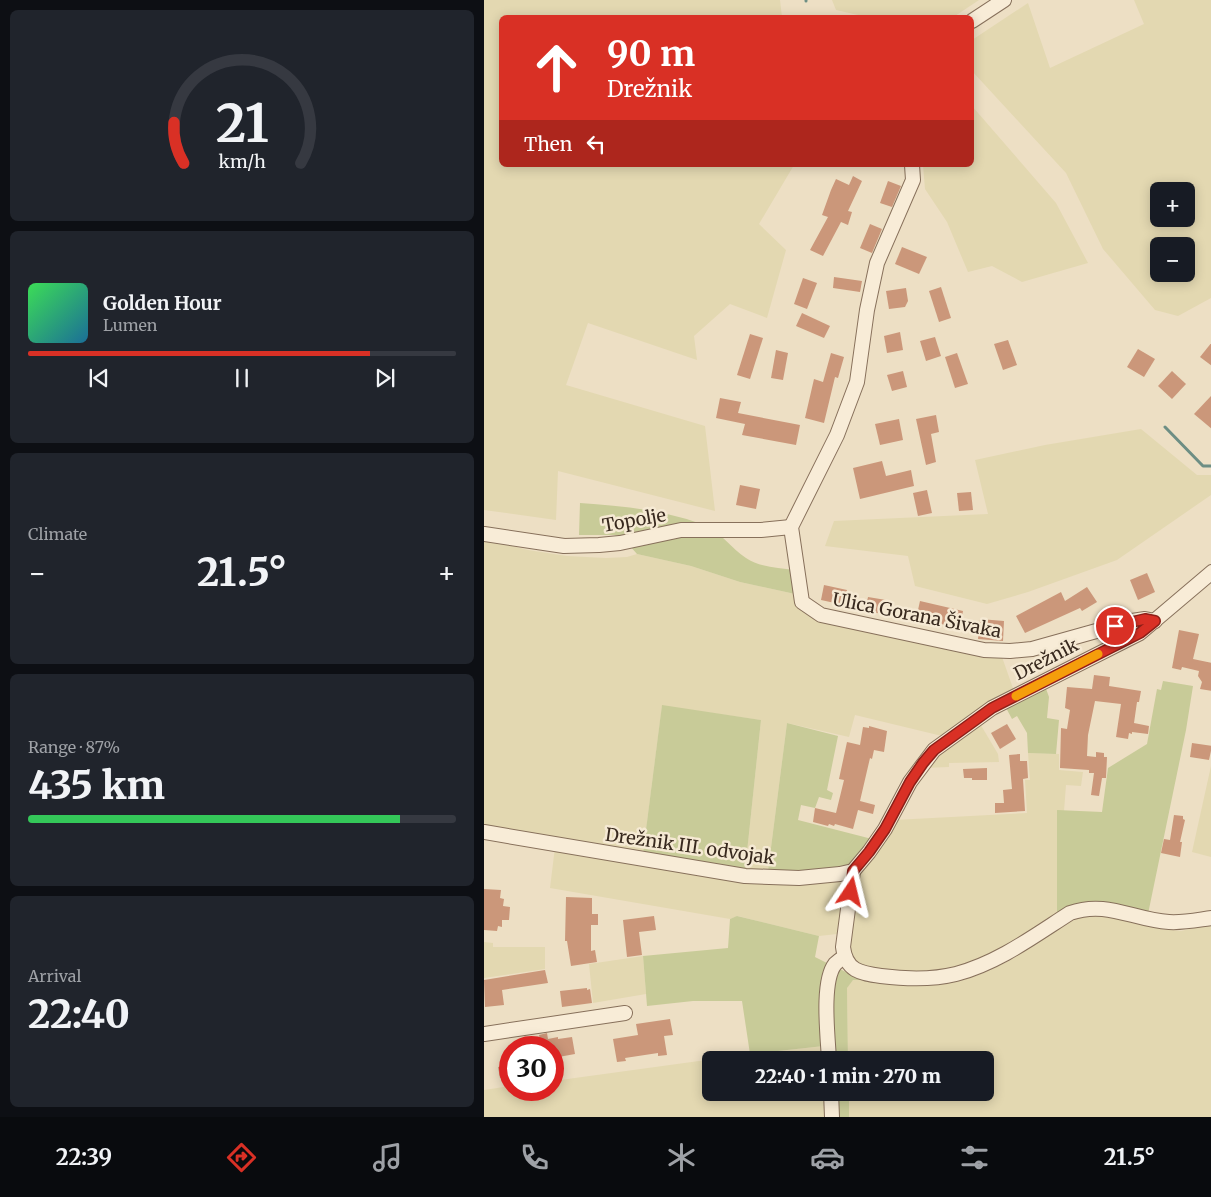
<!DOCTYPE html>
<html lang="en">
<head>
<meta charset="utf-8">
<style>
  body { margin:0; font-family:Merriweather,serif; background:#20242c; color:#f1f3f6; height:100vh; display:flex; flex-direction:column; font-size:19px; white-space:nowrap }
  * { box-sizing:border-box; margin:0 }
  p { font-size:16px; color:#9ea1a6 }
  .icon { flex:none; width:28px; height:28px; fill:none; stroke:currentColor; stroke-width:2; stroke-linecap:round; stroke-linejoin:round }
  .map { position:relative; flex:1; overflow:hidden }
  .drawer { display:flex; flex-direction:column; gap:10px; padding:10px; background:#0d0f14; width:484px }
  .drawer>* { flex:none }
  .hud { position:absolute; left:15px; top:15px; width:475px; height:152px; border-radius:8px; box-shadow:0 2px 12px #0003; background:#d93025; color:#fff; overflow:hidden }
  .tools { position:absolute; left:666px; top:182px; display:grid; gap:10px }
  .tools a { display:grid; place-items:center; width:45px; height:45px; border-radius:8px; background:#171b24; box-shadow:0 2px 12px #0003; font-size:25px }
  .speed { position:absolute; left:15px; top:1036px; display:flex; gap:10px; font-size:25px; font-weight:700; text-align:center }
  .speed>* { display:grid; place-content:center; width:65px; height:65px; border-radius:50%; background:#171b24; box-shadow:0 2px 12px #0003; line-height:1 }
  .speed .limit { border:8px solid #d22; background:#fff; color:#111 }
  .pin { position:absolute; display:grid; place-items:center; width:42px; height:42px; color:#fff; margin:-21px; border:2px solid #fff; border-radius:50%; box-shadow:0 1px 5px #0007 }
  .me { position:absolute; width:55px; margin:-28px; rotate:10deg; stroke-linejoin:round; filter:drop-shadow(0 0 4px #0008) }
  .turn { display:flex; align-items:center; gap:18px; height:105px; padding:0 25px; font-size:22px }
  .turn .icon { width:65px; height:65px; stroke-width:2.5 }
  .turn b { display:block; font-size:35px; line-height:42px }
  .then { display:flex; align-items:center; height:48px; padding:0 25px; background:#0003; gap:10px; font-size:19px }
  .big { font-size:38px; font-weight:800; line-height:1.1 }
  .drawer .tile { flex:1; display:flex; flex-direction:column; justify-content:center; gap:8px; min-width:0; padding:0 18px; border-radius:8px; background:#20242c }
  .drawer .dial { align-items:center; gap:0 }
  .dial svg { height:130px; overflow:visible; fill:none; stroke:#363941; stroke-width:7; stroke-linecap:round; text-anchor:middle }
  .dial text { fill:#f1f3f6; stroke:none }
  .song { display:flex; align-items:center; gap:15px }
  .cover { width:60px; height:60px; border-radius:8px; background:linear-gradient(135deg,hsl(130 70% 55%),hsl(200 70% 35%)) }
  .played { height:5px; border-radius:2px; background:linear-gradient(90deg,#d93025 80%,#363941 80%) }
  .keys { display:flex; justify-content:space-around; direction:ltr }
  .heat { display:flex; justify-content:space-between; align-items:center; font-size:28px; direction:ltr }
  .charge { height:8px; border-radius:4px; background:linear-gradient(90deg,#34c759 87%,#363941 0) }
  .trip { position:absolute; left:218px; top:1051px; width:292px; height:50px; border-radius:8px; background:#171b24; box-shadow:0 2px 12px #0003; font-weight:800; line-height:50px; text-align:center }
  .tab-bar { display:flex; height:80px; justify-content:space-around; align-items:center; background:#090b0e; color:#9ea1a6 }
  .tab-bar .icon { width:35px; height:35px }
  .tab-bar .selected { color:#d93025 }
  .tab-bar b { font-size:22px; color:#f1f3f6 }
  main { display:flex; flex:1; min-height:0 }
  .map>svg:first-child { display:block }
  .farmland { fill:#e3d8b1; fill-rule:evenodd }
  .green { fill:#c8cb98 }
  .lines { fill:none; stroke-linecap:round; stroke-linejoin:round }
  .stream { stroke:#6d8e84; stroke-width:3 }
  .building { fill:#cb977a }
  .street-casing { stroke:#87705b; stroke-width:16 }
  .street { stroke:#f8ecd7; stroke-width:14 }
  .route-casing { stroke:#8d1f18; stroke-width:12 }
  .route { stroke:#d93025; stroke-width:9 }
  .slow { stroke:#f59e0b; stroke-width:9 }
  .labels { text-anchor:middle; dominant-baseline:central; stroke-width:5; stroke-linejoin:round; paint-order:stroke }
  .street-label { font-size:18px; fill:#38291e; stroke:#f5e9d3 }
</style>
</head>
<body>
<main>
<section class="drawer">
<div class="tile dial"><svg viewBox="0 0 100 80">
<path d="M14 69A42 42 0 1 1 86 69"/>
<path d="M14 69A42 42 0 0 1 8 44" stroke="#d93025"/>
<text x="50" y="56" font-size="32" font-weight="700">21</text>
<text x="50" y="72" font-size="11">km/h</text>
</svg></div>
<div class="tile">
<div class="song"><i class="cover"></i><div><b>Golden Hour</b><p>Lumen</p></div></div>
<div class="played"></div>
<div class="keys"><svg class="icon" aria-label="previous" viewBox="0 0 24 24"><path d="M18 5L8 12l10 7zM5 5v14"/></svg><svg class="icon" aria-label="pause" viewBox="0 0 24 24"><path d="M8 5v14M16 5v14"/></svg><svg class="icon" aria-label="next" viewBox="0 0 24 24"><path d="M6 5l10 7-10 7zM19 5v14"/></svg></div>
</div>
<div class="tile"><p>Climate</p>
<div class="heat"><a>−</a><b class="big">21.5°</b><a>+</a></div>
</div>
<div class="tile"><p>Range · 87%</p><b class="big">435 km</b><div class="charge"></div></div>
<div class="tile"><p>Arrival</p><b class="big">22:40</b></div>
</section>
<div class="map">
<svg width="728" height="1117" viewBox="0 0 728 1117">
  <rect width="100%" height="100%" fill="#eddfc4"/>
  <g class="farmland">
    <path d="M 0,0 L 296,0 L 298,17 L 18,18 L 18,165 L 310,165 L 275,224 L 302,250 L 283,318 L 246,304 L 210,336 L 213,360 L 104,323 L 82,385 L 221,426 L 231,511 L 74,471 L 72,520 L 0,510 Z"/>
    <path d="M 348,0 L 495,0 L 468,18 L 383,17 L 352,10 Z"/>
    <path d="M 650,0 L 727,0 L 727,298 L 694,316 L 671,310 L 619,249 L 582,173 L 488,71 L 488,40 L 544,3 L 566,68 L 660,24 ZM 675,191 L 702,191 L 702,219 L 675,219 ZM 675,246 L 702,246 L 702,274 L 675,274 Z"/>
    <path d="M 488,106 L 572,203 L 604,263 L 538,282 L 508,266 L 484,272 L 463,222 L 441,189 L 439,165 L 488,165 Z"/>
    <path d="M 657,429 L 713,475 L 727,475 L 727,495 L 633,560 L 544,592 L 503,604 L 431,586 L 424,556 L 341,546 L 350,521 L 504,514 L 491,460 L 561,445 Z"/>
    <path d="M 0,539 L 44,550 L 83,556 L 122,558 L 143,557 L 153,554 L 207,566 L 256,582 L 311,594 L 317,605 L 518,657 L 530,691 L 458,736 L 371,715 L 365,737 L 303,723 L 284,871 L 261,871 L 277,720 L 178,706 L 159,853 L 0,827 Z"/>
    <path d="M 495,722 L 514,754 L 515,762 L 465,763 L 465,767 L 439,768 Z"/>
    <path d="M 544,753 L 575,754 L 575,770 L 599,772 L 597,786 L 582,785 L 580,811 L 573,811 L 573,913 L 534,941 L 504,958 L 450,973 L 388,971 L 371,963 L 365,951 L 372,883 L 378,867 L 410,820 L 543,813 L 541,780 L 546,780 Z"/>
    <path d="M 727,766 L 728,857 L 727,857 L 708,852 Z"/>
    <path d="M 71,847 L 348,879 L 355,881 L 361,888 L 356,930 L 353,934 L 335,936 L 254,916 L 246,919 L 66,888 Z"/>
    <path d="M 606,915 L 633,917 L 677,929 L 697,931 L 727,924 L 727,1117 L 365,1117 L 365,1093 L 501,1092 L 501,1060 L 364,1060 L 363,988 L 365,983 L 369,980 L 377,980 L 426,983 L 473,982 L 497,974 L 525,961 L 576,927 L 592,919 Z"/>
    <path d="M 0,942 L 9,943 L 9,947 L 61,947 L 61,969 L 0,978 Z"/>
    <path d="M 159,956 L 162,994 L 109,1003 L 105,964 Z"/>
    <path d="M 340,1046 L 341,1060 L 226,1060 L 226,1092 L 343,1093 L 344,1117 L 0,1117 L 0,1090 L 26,1086 L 26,1090 L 69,1090 L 69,1081 L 266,1054 Z"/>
  </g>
  <g class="green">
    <path d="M 96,503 C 138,506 181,510 220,525 C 236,531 248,549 262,558 C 275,567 294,568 310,570 L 311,594 L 256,582 L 207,566 L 153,554 L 138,537 L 130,535 L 95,535 Z"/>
    <path d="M 679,681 L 709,686 L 702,730 L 664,914 L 573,913 L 573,810 L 618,812 L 624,768 L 663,744 L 673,689 L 677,690 Z"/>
    <path d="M 561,686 L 565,697 L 563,718 L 575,720 L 572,754 L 544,753 L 543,733 L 533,716 L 528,719 L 521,706 Z"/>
    <path d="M 178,705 L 277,720 L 261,871 L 159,853 Z"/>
    <path d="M 303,723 L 354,736 L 343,790 L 349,793 L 347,800 L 335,797 L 331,808 L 317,805 L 314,820 L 388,839 C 382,846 377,856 370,861 C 350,874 307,872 284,871 Z"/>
    <path d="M 253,916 L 335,936 L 331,957 L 345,964 L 340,1046 L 266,1054 L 258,1001 L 209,1001 L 163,1006 L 159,956 L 244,948 L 246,919 Z"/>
    <path d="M 356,969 L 377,980 L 369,980 L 363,988 L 364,1060 L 350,1060 L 348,1007 L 349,981 Z"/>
    <path d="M 351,1093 L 365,1093 L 365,1117 L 352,1117 Z"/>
  </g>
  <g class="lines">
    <g class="stream">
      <path d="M 322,0 L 322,1"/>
      <path d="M 681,427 L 719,466 L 728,466"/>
    </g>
  </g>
  <g class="building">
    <path d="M 369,176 L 378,181 L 364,211 L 368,212 L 364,225 L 357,222 L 339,256 L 326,250 L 344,217 L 338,215 L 347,190 L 352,179 L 365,185 Z"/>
    <path d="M 404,181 L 417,186 L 408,207 L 396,203 Z"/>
    <path d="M 386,224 L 398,229 L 388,253 L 376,248 Z"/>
    <path d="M 418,247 L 443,257 L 435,274 L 411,264 Z"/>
    <path d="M 350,277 L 378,281 L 376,292 L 349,288 Z"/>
    <path d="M 319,278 L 333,283 L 323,309 L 310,304 Z"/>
    <path d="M 457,287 L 467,318 L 455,322 L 445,291 Z"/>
    <path d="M 422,288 L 424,301 L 421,307 L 405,309 L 402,291 Z"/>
    <path d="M 318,313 L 346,326 L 340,338 L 312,326 Z"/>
    <path d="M 416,332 L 419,350 L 403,353 L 400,336 Z"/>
    <path d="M 266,334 L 279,338 L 266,379 L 253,375 Z"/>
    <path d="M 451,337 L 457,356 L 442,361 L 436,341 Z"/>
    <path d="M 524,340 L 533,365 L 519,370 L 510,344 Z"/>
    <path d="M 728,342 L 728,366 L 716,357 Z"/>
    <path d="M 654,349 L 671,359 L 660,377 L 643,367 Z"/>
    <path d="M 292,350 L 304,353 L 299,380 L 287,378 Z"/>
    <path d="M 347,353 L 360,357 L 354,378 L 351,377 L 340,423 L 321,418 L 330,379 L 339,382 Z"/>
    <path d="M 473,353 L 484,384 L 471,388 L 461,357 Z"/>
    <path d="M 419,371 L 423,387 L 408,391 L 403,375 Z"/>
    <path d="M 688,371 L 702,384 L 688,399 L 674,386 Z"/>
    <path d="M 728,395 L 728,429 L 710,414 Z"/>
    <path d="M 236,398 L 257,402 L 254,413 L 316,425 L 312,445 L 258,435 L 261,424 L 232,418 Z"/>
    <path d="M 452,415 L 455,432 L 447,434 L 452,462 L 442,465 L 432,419 Z"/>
    <path d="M 415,419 L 419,440 L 396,445 L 391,424 Z"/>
    <path d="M 398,461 L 402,476 L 427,470 L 430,486 L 376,499 L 369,468 Z"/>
    <path d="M 256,485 L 276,489 L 272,509 L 252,505 Z"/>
    <path d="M 443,490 L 448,513 L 434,516 L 429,493 Z"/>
    <path d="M 487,492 L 489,510 L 475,511 L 473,493 Z"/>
    <path d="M 663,573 L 671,592 L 654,600 L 646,580 Z"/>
    <path d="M 340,585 L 363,590 L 360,605 L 337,600 Z"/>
    <path d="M 603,587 L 613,602 L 598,611 L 596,608 L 541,633 L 532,616 L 577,592 L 581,601 Z"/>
    <path d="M 384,597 L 402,600 L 399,614 L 381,611 Z"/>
    <path d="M 436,601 L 479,611 L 476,628 L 432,619 Z"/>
    <path d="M 496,619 L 520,621 L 519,641 L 494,639 Z"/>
    <path d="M 695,630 L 715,634 L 709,659 L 728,663 L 728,691 L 716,689 L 718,682 L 714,676 L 715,671 L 698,667 L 697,670 L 688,668 Z"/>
    <path d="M 610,675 L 626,677 L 625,686 L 657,691 L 655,702 L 653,702 L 650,723 L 665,726 L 664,734 L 648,732 L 648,734 L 645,733 L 644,739 L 632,737 L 637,704 L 611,701 L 604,735 L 603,756 L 612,757 L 612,752 L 620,753 L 620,757 L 623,757 L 622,778 L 618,778 L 615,796 L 607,795 L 610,773 L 605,773 L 605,770 L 576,768 L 577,728 L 583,729 L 586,710 L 581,708 L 583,687 L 608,689 Z"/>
    <path d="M 523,724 L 532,739 L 516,749 L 507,733 Z"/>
    <path d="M 385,726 L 403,731 L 400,752 L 390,750 L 388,759 L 386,758 L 376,801 L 391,805 L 389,814 L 374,810 L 369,829 L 351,824 L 350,826 L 345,824 L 344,826 L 329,822 L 331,808 L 352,813 L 360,780 L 355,779 L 363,742 L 376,745 L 379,727 L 385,728 Z"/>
    <path d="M 708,743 L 728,746 L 725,760 L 706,757 Z"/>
    <path d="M 536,754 L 536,761 L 543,761 L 544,778 L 539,779 L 541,811 L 511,813 L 511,803 L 520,803 L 519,790 L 528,789 L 525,755 Z"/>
    <path d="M 503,768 L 503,780 L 488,780 L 488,778 L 480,778 L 479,769 Z"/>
    <path d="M 690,815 L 699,816 L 699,819 L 701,820 L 696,842 L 698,842 L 696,857 L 677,853 L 680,839 L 686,840 Z"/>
    <path d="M 0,889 L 17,890 L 16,898 L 20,899 L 19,906 L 26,907 L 25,920 L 18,920 L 18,927 L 14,926 L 13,931 L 0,930 Z"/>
    <path d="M 82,897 L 108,898 L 108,914 L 114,914 L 114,925 L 107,925 L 107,951 L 111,950 L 113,962 L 87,966 L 83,941 L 81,941 Z"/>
    <path d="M 170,916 L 172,930 L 155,932 L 158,955 L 143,957 L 139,920 Z"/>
    <path d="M 61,970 L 64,983 L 18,990 L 20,1005 L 1,1007 L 0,980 Z"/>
    <path d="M 103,988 L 103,990 L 106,989 L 108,1003 L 78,1007 L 76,991 Z"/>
    <path d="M 186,1019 L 189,1035 L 180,1036 L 183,1055 L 174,1056 L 174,1053 L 141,1058 L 142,1061 L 133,1062 L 129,1039 L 154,1035 L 152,1024 Z"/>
    <path d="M 63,1033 L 64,1039 L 74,1037 L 74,1039 L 88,1037 L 91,1054 L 69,1058 L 69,1048 L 41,1048 L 40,1043 L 56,1040 L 55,1035 Z"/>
    <path d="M 26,1065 L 26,1077 L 16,1078 L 14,1067 Z"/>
  </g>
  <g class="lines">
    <g class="street-casing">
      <g id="street">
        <path d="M 488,21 L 520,0"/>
        <path d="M 428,165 L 429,180 L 393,263 L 383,310 L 373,382 L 353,435 L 307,527 L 318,602 L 337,615 L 500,650 L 526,651 L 548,649 L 648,621 L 661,619 L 671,621"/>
        <path d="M 0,534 L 80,546 L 115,545 L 136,543 L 197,530 L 277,530 L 307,527"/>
        <path d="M 0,832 L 261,876 L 315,878 L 356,874 L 369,871 L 385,852 L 401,829 L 426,782 L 450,750 L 508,708 L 656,633 L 728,572"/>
        <path d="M 369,871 L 359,947 C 362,971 376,973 397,976 C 421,979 448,980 472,974 C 514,963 550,936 586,913 C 623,900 649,920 685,922 C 699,923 713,920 728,918"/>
        <path d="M 0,1034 L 141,1013"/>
        <path d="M 345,1060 C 344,1038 337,982 351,964 C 353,962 357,959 360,957"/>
        <path d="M 347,1092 L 348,1117"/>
      </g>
    </g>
    <use href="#street" class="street"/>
  </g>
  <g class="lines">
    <g class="route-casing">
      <path id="route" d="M 367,892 L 369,871 L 385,852 L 401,829 L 426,782 L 439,763 L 450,750 L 508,708 L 656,633 L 671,621 L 661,619 L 631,626"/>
    </g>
    <use href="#route" class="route"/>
    <path class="slow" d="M 532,696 L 614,654"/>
  </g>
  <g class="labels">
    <g class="street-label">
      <text transform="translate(150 520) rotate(-10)">Topolje</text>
      <text transform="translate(433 615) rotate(11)">Ulica Gorana Šivaka</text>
      <text transform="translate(562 659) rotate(-27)">Drežnik</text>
      <text transform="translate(206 846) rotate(8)">Drežnik III. odvojak</text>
    </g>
  </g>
</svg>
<div class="tools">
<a>+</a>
<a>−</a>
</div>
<div class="speed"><div class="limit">30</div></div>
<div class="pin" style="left:631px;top:626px;background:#d93025"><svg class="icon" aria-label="arrive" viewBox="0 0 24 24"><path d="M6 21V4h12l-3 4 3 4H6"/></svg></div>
<svg class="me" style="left:367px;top:892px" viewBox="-20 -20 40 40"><path d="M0-17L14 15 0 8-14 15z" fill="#d93025" stroke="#fff" stroke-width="4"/></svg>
<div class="trip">22:40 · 1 min · 270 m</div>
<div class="hud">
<div class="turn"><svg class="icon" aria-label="ahead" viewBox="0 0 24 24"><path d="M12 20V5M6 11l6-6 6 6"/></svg><div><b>90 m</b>Drežnik</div></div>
<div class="then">Then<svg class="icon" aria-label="left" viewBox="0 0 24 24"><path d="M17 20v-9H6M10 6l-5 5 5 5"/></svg></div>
</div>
</div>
</main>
<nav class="tab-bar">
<b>22:39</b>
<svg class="icon selected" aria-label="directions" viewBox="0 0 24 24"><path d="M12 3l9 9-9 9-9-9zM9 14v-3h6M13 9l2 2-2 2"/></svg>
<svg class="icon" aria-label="music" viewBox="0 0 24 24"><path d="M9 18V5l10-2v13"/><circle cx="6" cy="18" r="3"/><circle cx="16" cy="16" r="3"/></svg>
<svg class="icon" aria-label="phone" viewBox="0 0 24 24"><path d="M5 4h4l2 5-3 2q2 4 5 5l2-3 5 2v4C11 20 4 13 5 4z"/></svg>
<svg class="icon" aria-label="climate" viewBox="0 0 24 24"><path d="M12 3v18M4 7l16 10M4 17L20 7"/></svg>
<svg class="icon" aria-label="car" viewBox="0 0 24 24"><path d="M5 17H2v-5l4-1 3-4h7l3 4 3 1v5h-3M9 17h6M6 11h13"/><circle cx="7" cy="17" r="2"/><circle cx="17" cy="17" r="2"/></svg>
<svg class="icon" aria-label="filters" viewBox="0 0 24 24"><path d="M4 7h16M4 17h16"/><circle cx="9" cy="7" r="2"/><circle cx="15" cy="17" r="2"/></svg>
<b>21.5°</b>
</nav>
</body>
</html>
